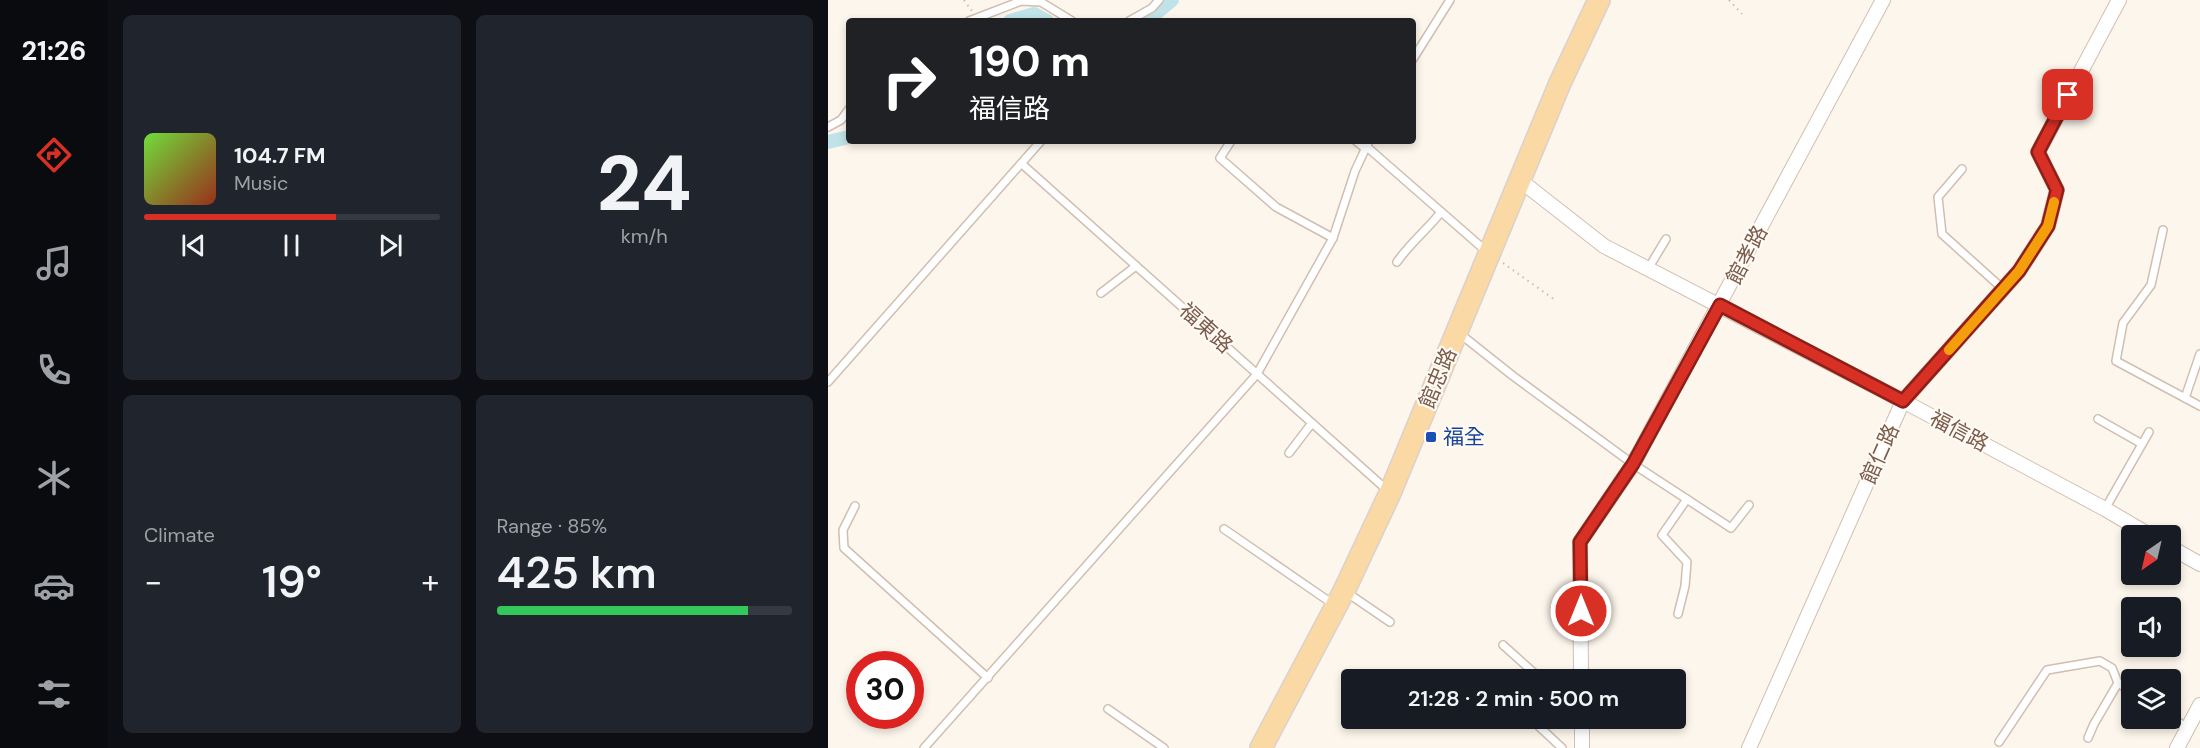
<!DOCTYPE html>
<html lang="en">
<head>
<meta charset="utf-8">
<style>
  body { margin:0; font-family:"DM Sans","Noto Sans TC",sans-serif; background:#20242c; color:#f1f3f6; height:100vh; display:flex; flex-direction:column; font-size:22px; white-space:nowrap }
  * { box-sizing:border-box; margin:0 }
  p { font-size:20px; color:#9ea1a6 }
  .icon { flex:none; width:33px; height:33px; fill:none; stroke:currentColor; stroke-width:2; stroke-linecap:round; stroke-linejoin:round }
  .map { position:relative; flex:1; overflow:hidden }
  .panel { display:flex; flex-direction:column; gap:15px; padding:15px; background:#0d0f14; width:720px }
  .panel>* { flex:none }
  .guide { position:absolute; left:18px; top:18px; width:570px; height:126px; border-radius:6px; box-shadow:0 3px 9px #0003; background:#202124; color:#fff; overflow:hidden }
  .needle { width:39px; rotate:214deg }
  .tools { position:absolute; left:1293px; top:525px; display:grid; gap:12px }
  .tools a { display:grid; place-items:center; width:60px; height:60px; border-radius:6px; background:#171b24; box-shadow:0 3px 9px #0003; font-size:30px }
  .speed { position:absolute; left:18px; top:651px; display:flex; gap:12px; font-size:30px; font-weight:700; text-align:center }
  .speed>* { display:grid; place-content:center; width:78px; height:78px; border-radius:50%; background:#171b24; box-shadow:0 3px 9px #0003; line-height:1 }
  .speed .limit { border:9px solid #d22; background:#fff; color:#111 }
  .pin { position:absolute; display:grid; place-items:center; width:51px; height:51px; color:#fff; margin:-26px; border-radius:12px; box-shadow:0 3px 9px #0006 }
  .me { position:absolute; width:66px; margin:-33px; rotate:0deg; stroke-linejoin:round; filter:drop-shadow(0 0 4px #0008) }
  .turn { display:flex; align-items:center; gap:21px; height:126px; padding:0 24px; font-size:27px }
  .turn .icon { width:78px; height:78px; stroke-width:2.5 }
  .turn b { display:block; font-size:42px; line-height:51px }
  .big { font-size:45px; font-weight:600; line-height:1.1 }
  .panel .widget { flex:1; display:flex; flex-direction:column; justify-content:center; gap:9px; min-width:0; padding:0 21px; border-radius:9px; background:#20242c }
  .panel .dial { align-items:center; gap:0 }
  .dial b { font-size:78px; line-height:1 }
  .song { display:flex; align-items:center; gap:18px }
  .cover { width:72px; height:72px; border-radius:9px; background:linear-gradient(135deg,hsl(100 70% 55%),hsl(10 70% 35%)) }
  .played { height:6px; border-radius:3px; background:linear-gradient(90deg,#d93025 65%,#363941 65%) }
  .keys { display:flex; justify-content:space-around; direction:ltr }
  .heat { display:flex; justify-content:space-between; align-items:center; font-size:33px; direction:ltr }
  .charge { height:9px; border-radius:4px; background:linear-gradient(90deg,#34c759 85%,#363941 0) }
  .panel .tiles { flex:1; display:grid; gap:15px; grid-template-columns:repeat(2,1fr) }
  .trip { position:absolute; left:513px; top:669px; width:345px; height:60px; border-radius:6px; background:#171b24; box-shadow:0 3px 9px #0003; font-weight:600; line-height:60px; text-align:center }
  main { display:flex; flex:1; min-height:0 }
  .tab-bar { display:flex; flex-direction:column; width:108px; justify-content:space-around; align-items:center; background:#090b0e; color:#9ea1a6 }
  .tab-bar .icon { width:42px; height:42px }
  .tab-bar .current { color:#d93025 }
  .tab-bar b { font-size:27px; color:#f1f3f6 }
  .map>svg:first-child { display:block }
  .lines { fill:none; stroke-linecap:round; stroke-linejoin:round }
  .canal { stroke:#bfe3e8; stroke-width:14 }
  .lane-casing { stroke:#d1beb0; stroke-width:10 }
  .street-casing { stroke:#d1beb0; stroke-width:16 }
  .primary-casing { stroke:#dad1cd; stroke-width:24 }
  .path { stroke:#d9b8a5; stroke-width:2; stroke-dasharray:1.5 4.5; stroke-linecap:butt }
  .lane { stroke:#fff; stroke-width:7 }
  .street { stroke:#fff; stroke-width:14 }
  .primary { stroke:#fbd9a5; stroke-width:21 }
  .route-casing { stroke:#8d1f18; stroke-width:15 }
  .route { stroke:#d93025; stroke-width:10 }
  .slow { stroke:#f59e0b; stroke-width:10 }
  .transit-dot { fill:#1a4fb4; stroke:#fffaf3; stroke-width:2 }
  .labels { text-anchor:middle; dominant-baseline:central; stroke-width:4.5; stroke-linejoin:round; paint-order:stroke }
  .street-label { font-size:21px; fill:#7a5c4d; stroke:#fffaf3 }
  .transit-label { font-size:21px; fill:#164399; stroke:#fffaf3; text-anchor:start }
</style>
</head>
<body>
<main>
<nav class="tab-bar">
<b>21:26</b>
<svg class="icon current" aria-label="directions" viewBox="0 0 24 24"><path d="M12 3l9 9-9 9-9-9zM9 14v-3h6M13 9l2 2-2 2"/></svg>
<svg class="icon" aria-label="music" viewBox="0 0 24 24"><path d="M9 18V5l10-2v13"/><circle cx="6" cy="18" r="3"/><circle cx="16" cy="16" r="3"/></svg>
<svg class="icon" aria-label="phone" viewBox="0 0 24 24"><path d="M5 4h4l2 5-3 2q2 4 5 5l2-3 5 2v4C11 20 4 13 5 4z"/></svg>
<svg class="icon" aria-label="climate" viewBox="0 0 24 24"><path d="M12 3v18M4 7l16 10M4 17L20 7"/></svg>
<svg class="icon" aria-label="car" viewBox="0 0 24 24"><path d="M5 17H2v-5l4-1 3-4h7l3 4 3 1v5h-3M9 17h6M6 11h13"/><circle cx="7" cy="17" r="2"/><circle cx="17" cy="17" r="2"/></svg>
<svg class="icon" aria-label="filters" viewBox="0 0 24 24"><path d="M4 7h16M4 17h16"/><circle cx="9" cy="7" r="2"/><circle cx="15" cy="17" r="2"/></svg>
</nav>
<section class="panel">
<div class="tiles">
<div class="widget">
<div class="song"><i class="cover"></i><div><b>104.7 FM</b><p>Music</p></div></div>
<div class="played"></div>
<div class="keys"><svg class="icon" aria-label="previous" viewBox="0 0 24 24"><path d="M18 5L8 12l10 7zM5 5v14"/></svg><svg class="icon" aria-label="pause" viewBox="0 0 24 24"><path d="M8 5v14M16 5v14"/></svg><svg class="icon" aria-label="next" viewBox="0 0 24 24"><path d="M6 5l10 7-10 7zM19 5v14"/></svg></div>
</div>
<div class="widget dial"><b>24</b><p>km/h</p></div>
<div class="widget"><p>Climate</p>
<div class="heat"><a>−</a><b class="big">19°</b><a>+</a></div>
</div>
<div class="widget"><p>Range · 85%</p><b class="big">425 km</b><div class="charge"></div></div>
</div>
</section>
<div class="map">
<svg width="1372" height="748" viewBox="0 0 1372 748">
  <rect width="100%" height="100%" fill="#fdf6ec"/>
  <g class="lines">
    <g class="canal">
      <path d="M 182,21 L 206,14 L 219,21"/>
      <path d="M 319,21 L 344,0"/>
      <path d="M 0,142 L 21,137"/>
    </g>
    <g class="lane-casing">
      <g id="lane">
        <path d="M 141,21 L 193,1 L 213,2 L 244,21"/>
        <path d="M 301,21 L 324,8 L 331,0"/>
        <path d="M 585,59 L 622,0"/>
        <path d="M 0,127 L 13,120 L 21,109"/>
        <path d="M 403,141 L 392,158 L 448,207 L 505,238"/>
        <path d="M 528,141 L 538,149"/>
        <path d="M 539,147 L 658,251"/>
        <path d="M 194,164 L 559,490"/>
        <path d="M 1134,169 L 1110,197 L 1114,234 L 1175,289"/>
        <path d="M 1335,230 L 1323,285 L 1295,323 L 1288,361 L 1372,406"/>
        <path d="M 569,262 C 582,243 599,230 613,212"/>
        <path d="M 820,269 L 838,239"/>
        <path d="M 273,293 L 308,266"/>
        <path d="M 631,333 L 685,376 L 805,464 L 903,528 L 921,505"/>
        <path d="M 0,382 L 213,141"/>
        <path d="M 1357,398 L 1372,354"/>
        <path d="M 1270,419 L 1314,444"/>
        <path d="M 461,453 L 484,423"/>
        <path d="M 27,506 L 15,530 L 16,548 L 160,678"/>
        <path d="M 1277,509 L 1321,432"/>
        <path d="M 396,529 L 505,604"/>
        <path d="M 518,592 L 562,622"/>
        <path d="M 850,614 L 857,586 L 859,562 L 834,535 L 859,499"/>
        <path d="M 675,645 L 714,680"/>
        <path d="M 280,709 L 336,748"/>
        <path d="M 1342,717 L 1360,728"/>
        <path d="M 702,718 L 734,748"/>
        <path d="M 1260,738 L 1266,724 L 1290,683"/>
        <path d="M 1171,742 L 1219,670 L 1272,661 L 1284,668 L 1290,683 L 1304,692"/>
        <path d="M 96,748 L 429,374 L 505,238 L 527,171 L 541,141"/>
      </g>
    </g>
    <g class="street-casing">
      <g id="street">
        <path d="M 693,181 L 776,246 L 1075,401 L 1277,509 L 1323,536"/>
        <path d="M 1342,547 L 1372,564"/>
        <path d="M 753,680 L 752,542 L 805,464 L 1055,0"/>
        <path d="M 754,718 L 754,748"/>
        <path d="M 921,748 L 1075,401 L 1191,271 L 1220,226 L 1229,190 L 1210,152 L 1291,0"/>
        <path d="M 1349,748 L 1372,705"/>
      </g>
    </g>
    <g class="primary-casing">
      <path id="primary" d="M 433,748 L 516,591 L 562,493 L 732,83 L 771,0"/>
    </g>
    <g class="path">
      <path d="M 136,0 L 144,11"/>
      <path d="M 901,0 L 914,14"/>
      <path d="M 675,263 L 727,300"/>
    </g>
    <use href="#lane" class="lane"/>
    <use href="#street" class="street"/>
    <use href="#primary" class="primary"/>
  </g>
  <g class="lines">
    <g class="route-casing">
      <path id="route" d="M 753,611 L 752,542 L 805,464 L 892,305 L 1075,401 L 1191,271 L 1220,226 L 1229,190 L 1210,152 L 1240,95"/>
    </g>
    <use href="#route" class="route"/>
    <path class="slow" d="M 1121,350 L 1191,271 L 1220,226 L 1226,202"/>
  </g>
  <rect class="transit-dot" x="597" y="431" width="12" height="12" rx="3"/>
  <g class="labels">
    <g class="street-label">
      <text transform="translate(919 255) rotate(-62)">館孝路</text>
      <text transform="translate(378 328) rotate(42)">福東路</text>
      <text transform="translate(610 378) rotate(-67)">館忠路</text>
      <text transform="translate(1131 431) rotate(28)">福信路</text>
      <text transform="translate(1052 454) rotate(-66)">館仁路</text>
    </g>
    <g class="transit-label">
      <text x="615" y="437">福全</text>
    </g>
  </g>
</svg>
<div class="tools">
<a><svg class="needle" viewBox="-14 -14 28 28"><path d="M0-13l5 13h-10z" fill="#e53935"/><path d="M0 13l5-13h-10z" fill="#9ea1a6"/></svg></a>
<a><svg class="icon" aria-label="sound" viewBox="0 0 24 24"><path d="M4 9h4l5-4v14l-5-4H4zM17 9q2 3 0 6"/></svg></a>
<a><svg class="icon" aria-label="layers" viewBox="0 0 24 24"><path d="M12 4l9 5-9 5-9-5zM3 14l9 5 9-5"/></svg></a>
</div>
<div class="speed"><div class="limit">30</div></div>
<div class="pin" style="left:1240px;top:95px;background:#d93025"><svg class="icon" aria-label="arrive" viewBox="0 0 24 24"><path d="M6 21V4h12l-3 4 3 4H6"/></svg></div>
<svg class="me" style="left:753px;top:611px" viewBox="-20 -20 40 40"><circle r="17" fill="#d93025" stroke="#fff" stroke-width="3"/><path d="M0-11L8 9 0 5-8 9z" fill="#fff"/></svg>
<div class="trip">21:28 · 2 min · 500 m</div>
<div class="guide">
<div class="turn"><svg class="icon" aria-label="right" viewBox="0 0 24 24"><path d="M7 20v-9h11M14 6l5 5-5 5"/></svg><div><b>190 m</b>福信路</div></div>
</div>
</div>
</main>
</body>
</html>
